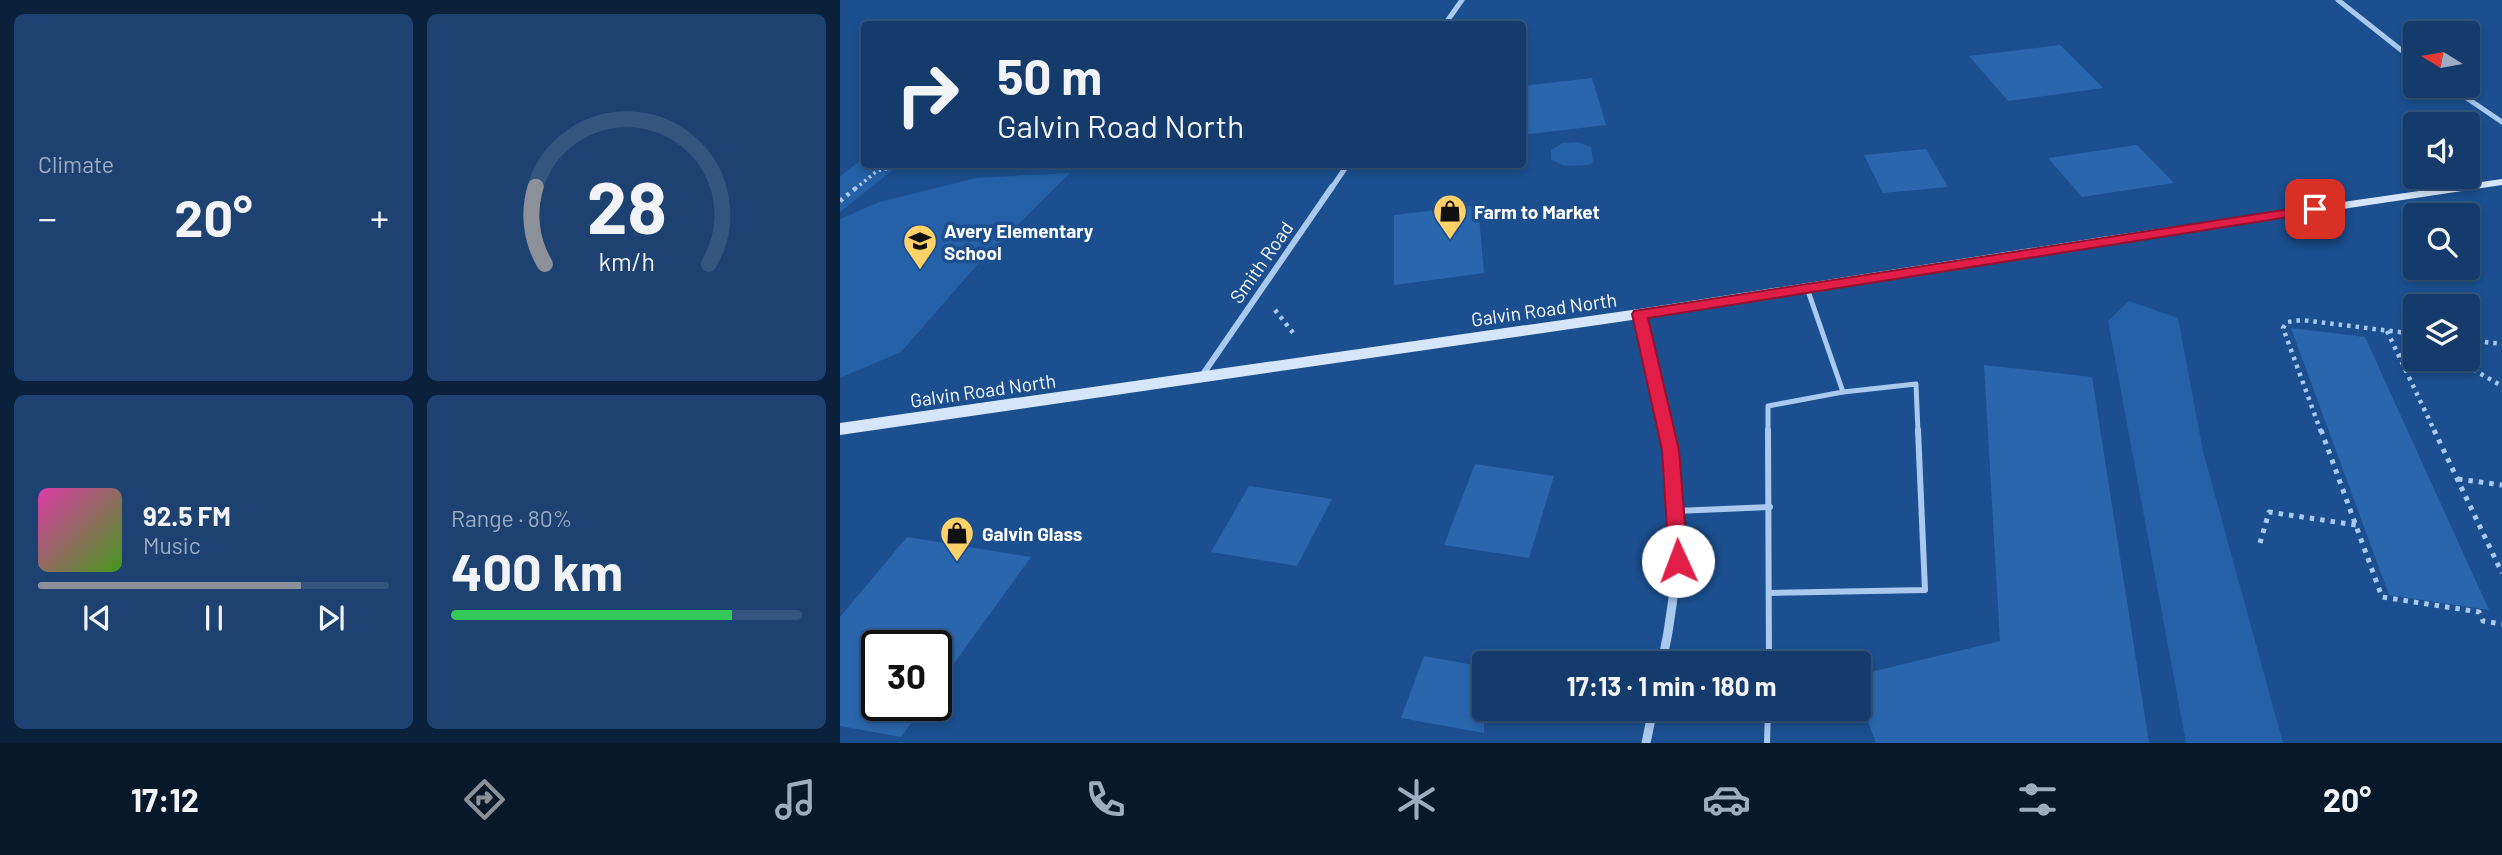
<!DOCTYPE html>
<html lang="en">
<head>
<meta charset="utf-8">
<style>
  body { margin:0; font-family:Barlow,sans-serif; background:#1d4271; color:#f1f3f6; height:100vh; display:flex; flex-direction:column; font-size:26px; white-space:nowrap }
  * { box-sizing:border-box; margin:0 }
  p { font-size:23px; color:#9dadc1 }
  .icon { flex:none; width:38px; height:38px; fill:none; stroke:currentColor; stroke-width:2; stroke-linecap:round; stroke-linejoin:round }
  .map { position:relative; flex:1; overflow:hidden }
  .details { display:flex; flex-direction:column; gap:14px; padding:14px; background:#0b203b; width:840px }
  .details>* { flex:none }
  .banner { position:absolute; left:21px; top:21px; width:665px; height:147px; border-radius:7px; box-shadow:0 4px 10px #0003,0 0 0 2px #33557e; background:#143b6b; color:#f1f3f6; overflow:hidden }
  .needle { width:46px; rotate:281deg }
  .fabs { position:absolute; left:1563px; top:21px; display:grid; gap:14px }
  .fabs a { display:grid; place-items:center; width:77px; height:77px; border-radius:7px; background:#143b6b; box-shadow:0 4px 10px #0003,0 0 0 2px #33557e; font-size:35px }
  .speed { position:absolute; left:21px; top:630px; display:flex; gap:14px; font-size:35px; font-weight:700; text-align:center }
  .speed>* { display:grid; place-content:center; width:91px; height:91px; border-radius:50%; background:#143b6b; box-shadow:0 4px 10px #0003,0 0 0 2px #33557e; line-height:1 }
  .speed .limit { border:4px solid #111; border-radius:10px; background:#fff; color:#111 }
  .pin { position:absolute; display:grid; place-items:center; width:60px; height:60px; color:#fff; margin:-30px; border-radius:14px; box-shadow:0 4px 10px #0006 }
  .me { position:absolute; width:77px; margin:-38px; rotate:358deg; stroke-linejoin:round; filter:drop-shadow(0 0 5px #0008) }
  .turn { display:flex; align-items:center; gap:24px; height:147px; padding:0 21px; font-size:32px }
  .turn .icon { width:91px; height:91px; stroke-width:2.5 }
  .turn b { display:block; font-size:49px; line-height:60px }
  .big { font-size:52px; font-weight:700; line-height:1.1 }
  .details .widget { flex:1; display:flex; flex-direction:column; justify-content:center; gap:10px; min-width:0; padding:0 24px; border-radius:10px; background:#1d4271 }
  .details .dial { align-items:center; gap:0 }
  .dial svg { height:182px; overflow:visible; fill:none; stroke:#33557e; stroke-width:7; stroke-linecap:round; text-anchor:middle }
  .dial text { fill:#f1f3f6; stroke:none }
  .song { display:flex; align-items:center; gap:21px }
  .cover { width:84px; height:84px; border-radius:10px; background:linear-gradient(135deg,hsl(320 70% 55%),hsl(100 70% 35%)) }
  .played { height:7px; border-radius:4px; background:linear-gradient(90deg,#8c9099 75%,#33557e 75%) }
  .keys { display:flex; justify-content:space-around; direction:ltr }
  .heat { display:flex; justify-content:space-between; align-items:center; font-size:38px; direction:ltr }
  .charge { height:10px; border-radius:5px; background:linear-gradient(90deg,#34c759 80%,#33557e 0) }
  .details .tiles { flex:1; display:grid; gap:14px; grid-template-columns:repeat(2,1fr) }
  .trip { position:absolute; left:632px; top:651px; width:399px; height:70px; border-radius:7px; background:#143b6b; box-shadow:0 4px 10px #0003,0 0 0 2px #33557e; font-weight:700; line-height:70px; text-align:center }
  .tab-bar { display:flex; height:112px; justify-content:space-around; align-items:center; background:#08182b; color:#9dadc1 }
  .tab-bar .icon { width:49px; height:49px }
  .tab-bar .current { color:#8c9099 }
  .tab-bar b { font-size:32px; color:#f1f3f6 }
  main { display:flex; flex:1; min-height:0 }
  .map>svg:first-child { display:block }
  .green { fill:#2461a8 }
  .building { fill:#2a66ad }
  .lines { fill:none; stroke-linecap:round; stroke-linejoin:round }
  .path-far2 { stroke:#a9c9ee; stroke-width:3.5; stroke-dasharray:2.5 3.5; stroke-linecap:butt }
  .path-far1 { stroke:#a9c9ee; stroke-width:4.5; stroke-dasharray:3.5 5; stroke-linecap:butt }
  .path { stroke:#a9c9ee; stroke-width:5; stroke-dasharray:4.5 6; stroke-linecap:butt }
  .lane-far1 { stroke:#a9c9ee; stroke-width:5 }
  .lane { stroke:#a9c9ee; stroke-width:6 }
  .street-far2 { stroke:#a9c9ee; stroke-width:5 }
  .street-far1 { stroke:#a9c9ee; stroke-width:6 }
  .street { stroke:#a9c9ee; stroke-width:9 }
  .secondary { fill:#d6e6fa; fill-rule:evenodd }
  .route { fill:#e11d48; stroke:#92132f; stroke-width:2 }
  .labels { text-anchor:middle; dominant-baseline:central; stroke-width:7; stroke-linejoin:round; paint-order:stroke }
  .poi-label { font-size:19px; font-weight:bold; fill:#fff; stroke:#1b4f8f; text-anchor:start }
  .street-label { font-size:19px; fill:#fff; stroke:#1b4f8f }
</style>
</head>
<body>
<main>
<section class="details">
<div class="tiles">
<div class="widget"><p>Climate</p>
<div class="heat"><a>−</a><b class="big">20°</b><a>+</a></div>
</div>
<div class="widget dial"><svg viewBox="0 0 100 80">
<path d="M14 69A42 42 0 1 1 86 69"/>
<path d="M14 69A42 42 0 0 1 10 35" stroke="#8c9099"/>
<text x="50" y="56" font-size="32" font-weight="700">28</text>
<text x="50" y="72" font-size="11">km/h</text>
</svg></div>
<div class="widget">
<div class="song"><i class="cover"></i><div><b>92.5 FM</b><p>Music</p></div></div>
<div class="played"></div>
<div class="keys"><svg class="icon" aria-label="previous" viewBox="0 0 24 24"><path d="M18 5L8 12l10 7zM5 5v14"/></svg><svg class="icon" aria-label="pause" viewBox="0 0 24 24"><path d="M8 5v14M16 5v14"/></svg><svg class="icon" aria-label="next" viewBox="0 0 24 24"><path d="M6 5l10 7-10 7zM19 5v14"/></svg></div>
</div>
<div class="widget"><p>Range · 80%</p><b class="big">400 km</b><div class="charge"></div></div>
</div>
</section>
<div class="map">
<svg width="1662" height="743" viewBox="0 0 1662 743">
  <rect width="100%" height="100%" fill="#1b4f8f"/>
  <g class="green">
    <path d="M 737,142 L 751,147 L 753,162 L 749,165 L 725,166 L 711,160 L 711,150 L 723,143 Z"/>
    <path d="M 24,158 L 24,164 L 59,165 L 0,212 L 0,176 Z"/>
    <path d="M 230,173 L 137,265 L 61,352 L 0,378 L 0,219 L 39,202 L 136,178 Z"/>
    <path d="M 1289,301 L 1338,318 L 1363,451 L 1443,743 L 1346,743 L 1268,321 Z"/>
  </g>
  <g class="building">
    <path d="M 1220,45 L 1263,88 L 1168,101 L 1129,56 Z"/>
    <path d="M 752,78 L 766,125 L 682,135 L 682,86 Z"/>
    <path d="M 1297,145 L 1334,183 L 1242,197 L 1208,158 Z"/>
    <path d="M 1086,149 L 1108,187 L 1043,193 L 1024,155 Z"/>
    <path d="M 638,205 L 644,273 L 554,285 L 554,215 Z"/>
    <path d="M 1451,328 L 1525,337 L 1649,610 L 1549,595 Z"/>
    <path d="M 1144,365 L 1252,377 L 1309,743 L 1036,743 L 1018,696 L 1018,675 L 1160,641 Z"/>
    <path d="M 635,464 L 714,476 L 689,558 L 604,545 Z"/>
    <path d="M 409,486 L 492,499 L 457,566 L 371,552 Z"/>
    <path d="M 67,537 L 191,557 L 96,688 L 96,646 L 37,646 L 37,705 L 84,705 L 61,737 L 0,726 L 0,617 Z"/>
    <path d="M 584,656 L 644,667 L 644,733 L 561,718 Z"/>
  </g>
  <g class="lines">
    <path class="path-far2" d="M 15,189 L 37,171 L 68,164"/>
    <g class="path-far1">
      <path d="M 0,201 L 17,187"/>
      <path d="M 435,310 L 454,334"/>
      <path d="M 1547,331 L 1595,432"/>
      <path d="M 1628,340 L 1662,344"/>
      <path d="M 1560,355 L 1575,357"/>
      <path d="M 1593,359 L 1618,361 L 1662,386"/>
      <path d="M 1481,432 L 1443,328 L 1447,322 L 1462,320 L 1575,334"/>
    </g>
    <g class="path">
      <path d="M 1481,430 L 1542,597 L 1639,612 L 1643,621 L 1662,624"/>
      <path d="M 1594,430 L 1662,573"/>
      <path d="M 1618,479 L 1662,485"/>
      <path d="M 1420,543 L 1429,512 L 1516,525"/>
    </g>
    <g class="lane-far1">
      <path d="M 1003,392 L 1076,384 L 1078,432"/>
      <path d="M 928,432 L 928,406 L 1003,392 L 967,288"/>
    </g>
    <g class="lane">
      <path d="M 928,430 L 929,663"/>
      <path d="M 836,511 L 930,507"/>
      <path d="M 930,593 L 1085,590 L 1078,430"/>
      <path d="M 927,743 L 928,709"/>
    </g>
    <g class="street-far2">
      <path d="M 1498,0 L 1575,61"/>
      <path d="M 605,24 L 622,0"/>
      <path d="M 1609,86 L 1662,122"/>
      <path d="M 491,189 L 508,164"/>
    </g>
    <g class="street-far1">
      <path d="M 799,314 L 827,432"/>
      <path d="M 361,377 L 492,187"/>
    </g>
    <g class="street">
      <path d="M 822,663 C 839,584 843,509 827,430"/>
      <path d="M 806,743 L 813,709"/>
    </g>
    <path class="secondary" d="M 1662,179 L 1662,185 L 1262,245 L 799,319 L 0,435 L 0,423 L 799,309 L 1262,237 Z"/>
  </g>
  <path class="route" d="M 1475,205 L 1480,207 L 1480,212 L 808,318 L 839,450 L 848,561 L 845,567 L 838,570 L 832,567 L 829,561 L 822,450 L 792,314 L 794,311 Z"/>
  <defs>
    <g id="shop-pin" transform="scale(1.75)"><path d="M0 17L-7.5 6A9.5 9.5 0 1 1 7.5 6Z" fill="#ffd166" stroke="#1b4f8f"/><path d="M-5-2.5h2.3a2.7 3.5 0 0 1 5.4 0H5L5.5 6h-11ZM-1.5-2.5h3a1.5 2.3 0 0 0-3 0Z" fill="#111"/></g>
    <g id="school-pin" transform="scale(1.75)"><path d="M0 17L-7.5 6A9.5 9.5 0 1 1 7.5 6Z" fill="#ffd166" stroke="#1b4f8f"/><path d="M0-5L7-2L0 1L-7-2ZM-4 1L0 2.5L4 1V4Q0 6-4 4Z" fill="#111"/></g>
  </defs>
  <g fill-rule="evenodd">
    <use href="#shop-pin" x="610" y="211"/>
    <use href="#school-pin" x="80" y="241"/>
    <use href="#shop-pin" x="117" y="533"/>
  </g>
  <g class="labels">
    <g class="poi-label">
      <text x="634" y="211">Farm to Market</text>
      <text x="104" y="230">Avery Elementary<tspan x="104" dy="22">School</tspan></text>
      <text x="142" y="533">Galvin Glass</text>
    </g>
    <g class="street-label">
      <text transform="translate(421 262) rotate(-55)">Smith Road</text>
      <text transform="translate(704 309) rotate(-8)">Galvin Road North</text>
      <text transform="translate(143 390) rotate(-8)">Galvin Road North</text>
    </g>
  </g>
</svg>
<div class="fabs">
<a><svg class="needle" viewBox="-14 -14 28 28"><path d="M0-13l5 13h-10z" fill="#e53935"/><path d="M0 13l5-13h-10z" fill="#9dadc1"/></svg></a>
<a><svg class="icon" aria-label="sound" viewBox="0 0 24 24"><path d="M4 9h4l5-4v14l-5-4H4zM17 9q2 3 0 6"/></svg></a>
<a><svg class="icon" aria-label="search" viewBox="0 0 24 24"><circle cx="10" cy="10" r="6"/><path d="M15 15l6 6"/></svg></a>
<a><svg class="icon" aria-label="layers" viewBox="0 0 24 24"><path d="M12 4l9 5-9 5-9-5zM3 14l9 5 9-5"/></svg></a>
</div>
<div class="speed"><div class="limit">30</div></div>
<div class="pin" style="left:1475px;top:209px;background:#d93025"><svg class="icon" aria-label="arrive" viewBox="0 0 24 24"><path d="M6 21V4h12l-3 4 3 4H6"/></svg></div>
<svg class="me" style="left:838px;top:561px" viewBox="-20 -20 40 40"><circle r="19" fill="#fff"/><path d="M0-13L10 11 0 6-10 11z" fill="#e11d48"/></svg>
<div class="trip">17:13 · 1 min · 180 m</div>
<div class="banner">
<div class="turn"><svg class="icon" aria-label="right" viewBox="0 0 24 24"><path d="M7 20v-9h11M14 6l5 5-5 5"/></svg><div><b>50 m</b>Galvin Road North</div></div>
</div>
</div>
</main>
<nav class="tab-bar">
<b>17:12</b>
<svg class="icon current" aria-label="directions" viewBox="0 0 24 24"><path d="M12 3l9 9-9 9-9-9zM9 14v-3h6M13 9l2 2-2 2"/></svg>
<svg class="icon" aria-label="music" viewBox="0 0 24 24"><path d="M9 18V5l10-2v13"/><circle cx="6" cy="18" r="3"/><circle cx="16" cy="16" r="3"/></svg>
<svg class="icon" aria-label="phone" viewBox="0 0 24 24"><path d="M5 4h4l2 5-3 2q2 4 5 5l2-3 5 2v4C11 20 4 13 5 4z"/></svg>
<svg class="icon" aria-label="climate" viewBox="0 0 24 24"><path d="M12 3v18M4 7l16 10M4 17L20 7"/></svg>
<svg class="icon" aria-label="car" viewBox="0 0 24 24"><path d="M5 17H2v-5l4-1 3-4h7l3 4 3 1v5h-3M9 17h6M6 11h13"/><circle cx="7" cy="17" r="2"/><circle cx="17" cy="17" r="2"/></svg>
<svg class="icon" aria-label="filters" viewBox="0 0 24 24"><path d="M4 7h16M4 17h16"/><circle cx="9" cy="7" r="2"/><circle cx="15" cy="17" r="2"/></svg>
<b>20°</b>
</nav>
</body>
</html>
